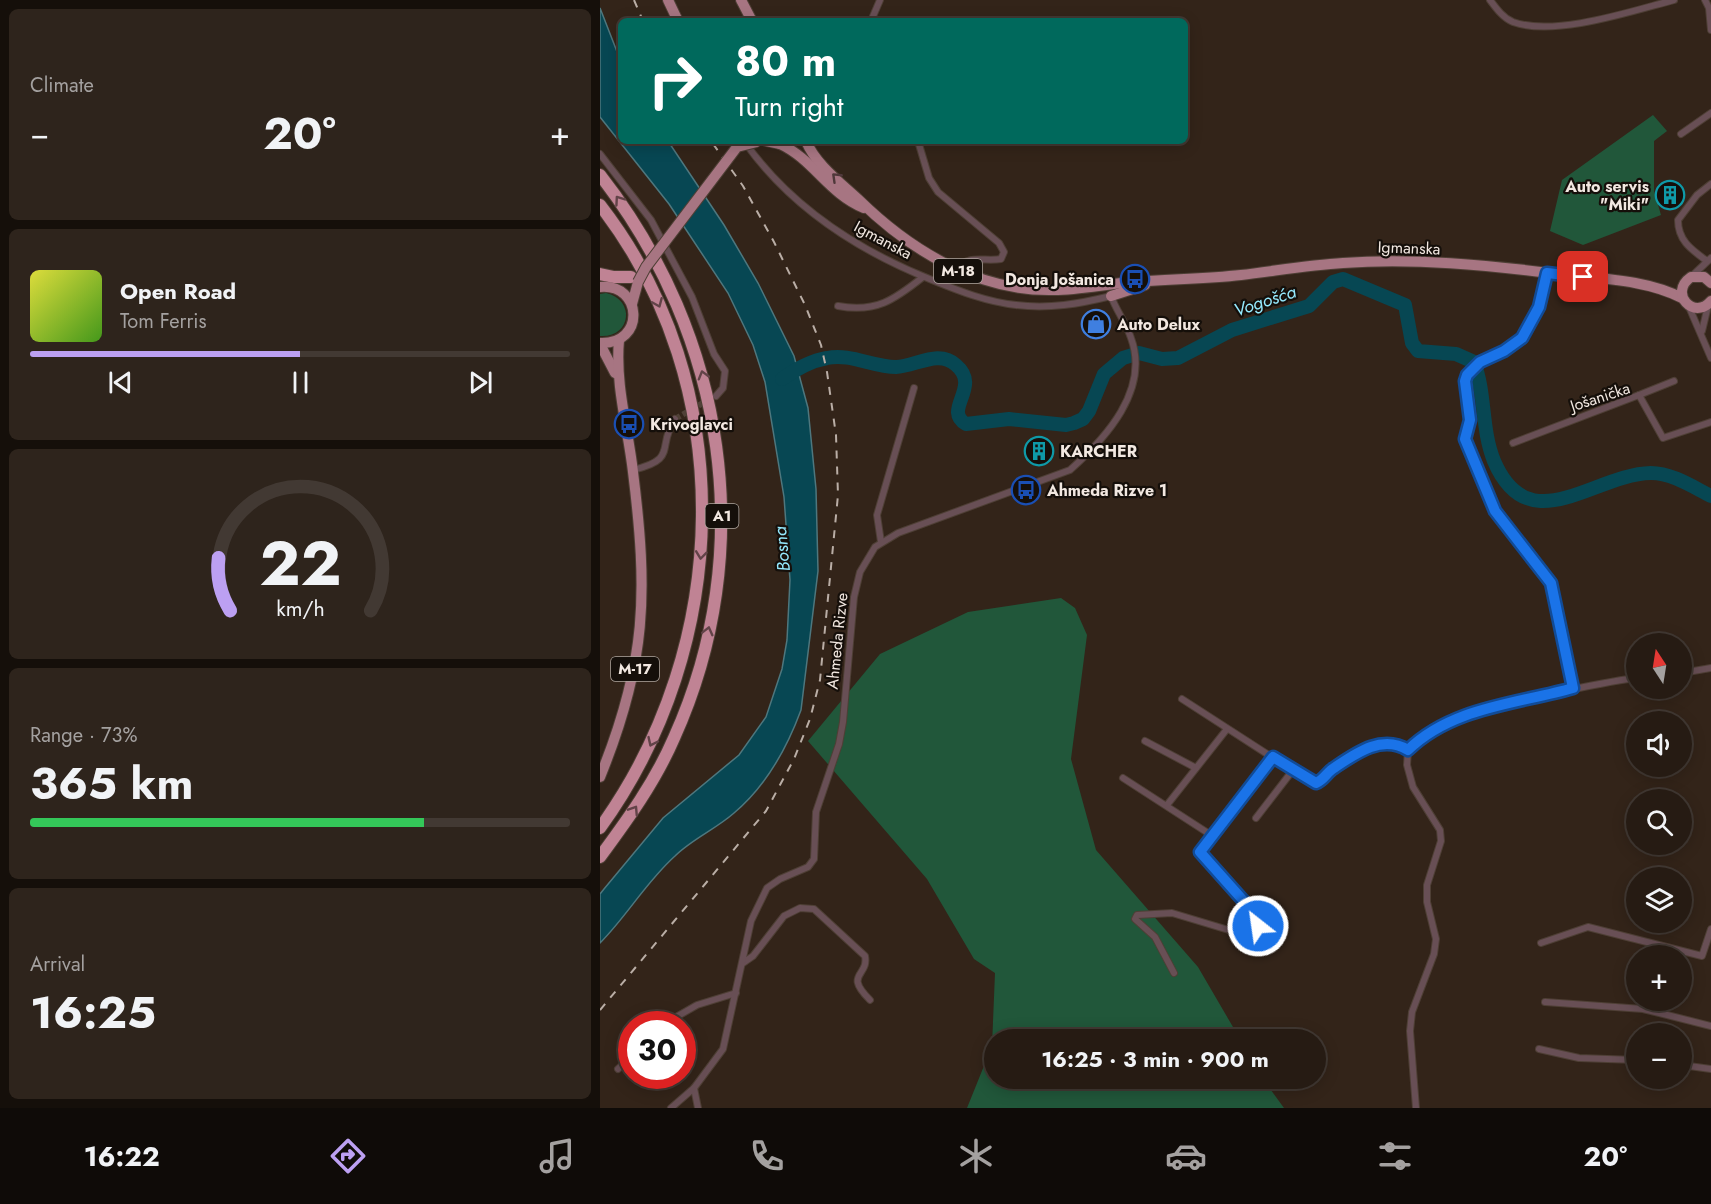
<!DOCTYPE html>
<html lang="en">
<head>
<meta charset="utf-8">
<style>
  body { margin:0; font-family:Jost,sans-serif; background:#2e241c; color:#f1f3f6; height:100vh; display:flex; flex-direction:column; font-size:22px; white-space:nowrap }
  * { box-sizing:border-box; margin:0 }
  p { font-size:20px; color:#a4a1a0 }
  .icon { flex:none; width:33px; height:33px; fill:none; stroke:currentColor; stroke-width:2; stroke-linecap:round; stroke-linejoin:round }
  .map { position:relative; flex:1; overflow:hidden }
  .details { display:flex; flex-direction:column; gap:9px; padding:9px; background:#150f0a; width:600px }
  .details>* { flex:none }
  .banner { position:absolute; left:18px; top:18px; width:570px; height:126px; border-radius:9px; box-shadow:0 3px 15px #0003,0 0 0 2px #423933; background:#00695c; color:#fff; overflow:hidden }
  .needle { width:39px; rotate:348deg }
  .tools { position:absolute; left:1026px; top:633px; display:grid; gap:12px }
  .tools a { display:grid; place-items:center; width:66px; height:66px; border-radius:50%; background:#261b13; box-shadow:0 3px 15px #0003,0 0 0 2px #423933; font-size:30px }
  .speed { position:absolute; left:18px; top:1011px; display:flex; gap:12px; font-size:30px; font-weight:700; text-align:center }
  .speed>* { display:grid; place-content:center; width:78px; height:78px; border-radius:50%; background:#261b13; box-shadow:0 3px 15px #0003,0 0 0 2px #423933; line-height:1 }
  .speed .limit { border:9px solid #d22; background:#fff; color:#111 }
  .pin { position:absolute; display:grid; place-items:center; width:51px; height:51px; color:#fff; margin:-26px; border-radius:12px; box-shadow:0 3px 9px #0006 }
  .me { position:absolute; width:66px; margin:-33px; rotate:330deg; stroke-linejoin:round; filter:drop-shadow(0 0 4px #0008) }
  .turn { display:flex; align-items:center; gap:21px; height:126px; padding:0 18px; font-size:27px }
  .turn .icon { width:78px; height:78px; stroke-width:2.5 }
  .turn b { display:block; font-size:42px; line-height:51px }
  .big { font-size:45px; font-weight:700; line-height:1.1 }
  .details .card { flex:1; display:flex; flex-direction:column; justify-content:center; gap:9px; min-width:0; padding:0 21px; border-radius:9px; background:#2e241c }
  .details .dial { align-items:center; gap:0 }
  .dial svg { height:156px; overflow:visible; fill:none; stroke:#423933; stroke-width:7; stroke-linecap:round; text-anchor:middle }
  .dial text { fill:#f1f3f6; stroke:none }
  .song { display:flex; align-items:center; gap:18px }
  .cover { width:72px; height:72px; border-radius:9px; background:linear-gradient(135deg,hsl(60 70% 55%),hsl(100 70% 35%)) }
  .played { height:6px; border-radius:3px; background:linear-gradient(90deg,#bca0f2 50%,#423933 50%) }
  .keys { display:flex; justify-content:space-around; direction:ltr }
  .heat { display:flex; justify-content:space-between; align-items:center; font-size:33px; direction:ltr }
  .charge { height:9px; border-radius:4px; background:linear-gradient(90deg,#34c759 73%,#423933 0) }
  .trip { position:absolute; left:384px; top:1029px; width:342px; height:60px; border-radius:30px; background:#261b13; box-shadow:0 3px 15px #0003,0 0 0 2px #423933; font-weight:700; line-height:60px; text-align:center }
  .dock { display:flex; height:96px; justify-content:space-around; align-items:center; background:#0f0b08; color:#a4a1a0 }
  .dock .icon { width:42px; height:42px }
  .dock .on { color:#bca0f2 }
  .dock b { font-size:27px; color:#f1f3f6 }
  main { display:flex; flex:1; min-height:0 }
  .map>svg:first-child { display:block }
  .green { fill:#21573a }
  .water { fill:#074753; stroke:#4e777e; stroke-width:1.5 }
  .lines { fill:none; stroke-linecap:round; stroke-linejoin:round }
  .river { stroke:#074753; stroke-width:14 }
  .street-tunnel { stroke:#504137; stroke-width:6; stroke-dasharray:6 3; stroke-linecap:butt }
  .street-casing { stroke:#4e3f35; stroke-width:8 }
  .primary-casing { stroke:#4e3f35; stroke-width:12 }
  .highway-casing { stroke:#4e3f35; stroke-width:14 }
  .street { stroke:#684f55; stroke-width:6 }
  .primary { stroke:#a77582; stroke-width:10 }
  .highway { stroke:#c08394; stroke-width:12 }
  .rail { stroke:#baaea6; stroke-width:2; stroke-dasharray:8 8; stroke-linecap:butt }
  .primary-bridge-casing { stroke:#4e3f35; stroke-width:12; stroke-linecap:butt }
  .primary-bridge { stroke:#a77582; stroke-width:10 }
  .oneway { stroke:#4f383a }
  .oneway2 { stroke:#624348 }
  .route-casing { stroke:#114b97; stroke-width:15 }
  .route { stroke:#1a73e8; stroke-width:10 }
  .labels { text-anchor:middle; dominant-baseline:central; stroke-width:4.5; stroke-linejoin:round; paint-order:stroke }
  .shield { fill:#150f0a; stroke:#b0a7a0; stroke-width:1.5 }
  .shield-label { font-size:15px; font-weight:bold; fill:#f2e8e1 }
  .poi-label { font-size:16px; font-weight:bold; fill:#f2e8e1; stroke:#150f0a; text-anchor:start }
  .street-label { font-size:16px; fill:#f2e8e1; stroke:#150f0a }
  .water-label { font-size:18px; font-style:italic; fill:#95e9fd; stroke:#150f0a }
</style>
</head>
<body>
<main>
<section class="details">
<div class="card"><p>Climate</p>
<div class="heat"><a>−</a><b class="big">20°</b><a>+</a></div>
</div>
<div class="card">
<div class="song"><i class="cover"></i><div><b>Open Road</b><p>Tom Ferris</p></div></div>
<div class="played"></div>
<div class="keys"><svg class="icon" aria-label="previous" viewBox="0 0 24 24"><path d="M18 5L8 12l10 7zM5 5v14"/></svg><svg class="icon" aria-label="pause" viewBox="0 0 24 24"><path d="M8 5v14M16 5v14"/></svg><svg class="icon" aria-label="next" viewBox="0 0 24 24"><path d="M6 5l10 7-10 7zM19 5v14"/></svg></div>
</div>
<div class="card dial"><svg viewBox="0 0 100 80">
<path d="M14 69A42 42 0 1 1 86 69"/>
<path d="M14 69A42 42 0 0 1 8 42" stroke="#bca0f2"/>
<text x="50" y="56" font-size="32" font-weight="700">22</text>
<text x="50" y="72" font-size="11">km/h</text>
</svg></div>
<div class="card"><p>Range · 73%</p><b class="big">365 km</b><div class="charge"></div></div>
<div class="card"><p>Arrival</p><b class="big">16:25</b></div>
</section>
<div class="map">
<svg width="1111" height="1108" viewBox="0 0 1111 1108">
  <rect width="100%" height="100%" fill="#332419"/>
  <g class="green">
    <path d="M 1053,115 L 1067,131 L 1054,141 L 1054,191 L 1061,215 L 983,245 L 950,231 L 962,180 Z"/>
    <path d="M 6,293 C 36,300 31,338 0,336 L 0,294 Z"/>
    <path d="M 461,598 L 475,608 L 487,635 L 471,759 L 496,850 L 598,967 L 640,1039 L 394,1040 L 394,1078 L 663,1079 L 684,1108 L 367,1108 L 392,1046 L 395,973 L 374,959 L 327,879 L 208,741 L 280,654 L 368,612 Z"/>
  </g>
  <path class="water" d="M 0,8 L 21,62 L 21,141 L 68,141 L 124,225 L 158,283 L 194,356 L 208,408 L 216,489 L 218,571 L 201,710 C 187,748 166,786 134,813 C 116,829 92,839 75,856 C 46,882 27,916 0,943 L 0,894 L 4,889 L 63,818 L 139,755 L 166,717 L 182,669 L 187,640 L 190,580 L 184,497 L 165,382 L 153,345 L 128,293 L 69,204 L 0,117 Z"/>
  <g class="lines">
    <path class="river" d="M 182,379 C 196,369 210,361 227,358 C 250,353 273,367 296,367 C 316,366 339,349 356,365 C 382,387 342,410 366,424 L 409,419 L 466,425 L 474,423 L 483,419 L 489,411 L 504,374 L 523,358 L 539,353 L 562,359 L 578,358 L 632,330 L 709,306 L 733,282 L 743,279 L 805,305 L 812,343 L 818,351 L 856,354 L 874,362 C 886,394 881,429 894,461 C 929,543 994,474 1051,473 C 1072,473 1093,487 1111,496"/>
    <path class="street-tunnel" d="M 75,419 L 108,400"/>
    <g class="street-casing">
      <g id="street">
        <path d="M 890,0 C 896,8 903,18 913,22 C 955,37 1032,11 1074,0"/>
        <path d="M 1105,0 L 1109,8 L 1111,30"/>
        <path d="M 271,21 L 280,0"/>
        <path d="M 1081,134 L 1111,113"/>
        <path d="M 318,141 L 329,178 L 338,192 L 399,243 L 404,252 L 401,259 C 385,262 368,254 356,269"/>
        <path d="M 146,144 C 193,209 259,251 332,280 C 359,291 387,302 416,305 C 449,309 479,304 511,296"/>
        <path d="M 0,154 L 51,220 L 92,297 L 114,354 L 125,371 L 123,388 L 116,396"/>
        <path d="M 1107,261 C 1092,250 1078,241 1078,220 L 1097,195 L 1111,184"/>
        <path d="M 947,273 C 942,294 938,323 921,339 C 904,354 872,357 865,381 L 870,420 L 865,439 L 865,446 L 895,511 L 951,583 L 973,688"/>
        <path d="M 1092,276 L 1111,258"/>
        <path d="M 238,306 C 276,313 294,300 323,277"/>
        <path d="M 1089,307 L 1111,358"/>
        <path d="M 1102,331 L 1108,306"/>
        <path d="M 1039,395 L 1074,381"/>
        <path d="M 913,443 L 1039,395 L 1063,438 L 1111,422"/>
        <path d="M 33,470 C 79,459 56,447 75,419"/>
        <path d="M 281,542 L 277,515 L 314,388"/>
        <path d="M 1082,673 L 1111,668"/>
        <path d="M 582,699 L 712,783 C 722,783 723,776 730,770 C 751,753 782,734 808,750"/>
        <path d="M 545,741 L 596,768"/>
        <path d="M 523,778 L 611,835"/>
        <path d="M 567,805 L 627,729"/>
        <path d="M 656,818 L 693,770"/>
        <path d="M 941,943 L 988,927 L 1102,956 L 1111,929"/>
        <path d="M 143,963 L 153,956 L 184,916 L 200,908 L 214,909 L 265,956 C 269,977 243,973 270,1000"/>
        <path d="M 574,973 L 555,937 L 535,919 L 537,915 L 572,913 L 642,934 L 652,933 L 658,926 L 656,916 L 600,852 L 673,757"/>
        <path d="M 945,1002 L 1043,1009 L 1111,1026"/>
        <path d="M 64,1024 L 97,1005 L 136,993"/>
        <path d="M 939,1049 L 979,1058 L 1036,1060"/>
        <path d="M 1082,1065 L 1111,1069"/>
        <path d="M 18,1069 L 32,1056"/>
        <path d="M 94,1088 L 98,1108"/>
        <path d="M 71,1108 L 94,1088 L 123,1049 L 151,921 L 167,888 L 180,879 L 208,867 L 214,859 L 216,812 L 239,744 L 243,722 L 254,597 L 260,572 L 275,547 L 298,533 L 470,470 C 506,438 550,390 531,338 C 526,323 516,310 511,296"/>
        <path d="M 816,1108 L 810,1031 L 812,1012 L 834,954 L 836,939 L 827,902 L 827,885 L 841,841 L 840,830 L 813,787 L 807,765 L 808,750 C 846,714 894,708 942,696 C 974,689 1004,682 1036,678"/>
      </g>
    </g>
    <g class="primary-casing">
      <g id="primary">
        <path d="M 68,0 L 78,21"/>
        <path d="M 141,0 L 152,21"/>
        <path d="M 166,141 L 180,144 L 191,141"/>
        <path d="M 206,141 C 216,165 241,183 259,200 C 311,251 379,292 454,290 C 480,290 506,284 533,282 C 569,279 605,279 641,275 C 675,271 709,265 743,263 C 814,258 887,265 958,274 C 999,279 1045,279 1082,298"/>
        <path d="M 180,144 C 213,159 229,194 264,208"/>
        <path d="M 1111,283 L 1104,277 L 1091,277 C 1068,293 1094,321 1111,301"/>
        <path d="M 0,287 C 43,283 46,345 0,343"/>
        <path d="M 511,296 L 545,285"/>
        <path d="M 32,304 L 38,282"/>
        <path d="M 0,344 L 15,373"/>
        <path d="M 0,777 C 47,662 48,593 33,472 C 28,428 15,385 19,340"/>
      </g>
    </g>
    <g class="highway-casing">
      <g id="highway">
        <path d="M 0,175 C 126,336 159,550 74,738 C 55,782 28,819 0,857"/>
        <path d="M 0,205 C 140,385 132,646 0,828"/>
        <path d="M 0,274 L 14,277 L 31,277"/>
      </g>
    </g>
    <use href="#street" class="street"/>
    <use href="#primary" class="primary"/>
    <use href="#highway" class="highway"/>
    <g class="rail">
      <path d="M 34,0 L 43,21"/>
      <path d="M 0,1010 L 166,811 L 194,759 L 210,719 L 220,680 L 238,495 L 236,435 L 227,372 L 221,345 L 205,305 L 174,242 L 143,186 L 111,141"/>
    </g>
    <g class="primary-bridge-casing">
      <path id="primary-bridge" d="M 38,282 L 46,267 L 137,147 L 157,142"/>
    </g>
    <use href="#primary-bridge" class="primary-bridge"/>
  </g>
  <defs><path id="oneway-chevron" d="M-2-3.5L2.5 0L-2 3.5" fill="none" stroke-width="1.6" stroke-linecap="round" stroke-linejoin="round" transform="scale(1.5)"/></defs>
  <use class="oneway" href="#oneway-chevron" transform="translate(236 177) rotate(-136)"/>
  <g class="oneway2">
    <use href="#oneway-chevron" transform="translate(19 200) rotate(-125)"/>
    <use href="#oneway-chevron" transform="translate(58 303) rotate(67)"/>
    <use href="#oneway-chevron" transform="translate(103 375) rotate(-106)"/>
    <use href="#oneway-chevron" transform="translate(101 555) rotate(97)"/>
    <use href="#oneway-chevron" transform="translate(108 631) rotate(-76)"/>
    <use href="#oneway-chevron" transform="translate(52 742) rotate(115)"/>
    <use href="#oneway-chevron" transform="translate(34 810) rotate(-57)"/>
  </g>
  <g class="lines">
    <g class="route-casing">
      <path id="route" d="M 658,926 L 657,916 L 600,852 L 673,757 L 716,783 C 724,780 727,772 734,768 C 756,753 782,734 808,750 C 852,707 917,704 973,688 L 951,583 L 895,511 L 865,439 L 870,420 L 865,381 L 867,375 L 880,362 L 904,351 L 922,338 L 939,307 L 947,273 L 983,277"/>
    </g>
    <use href="#route" class="route"/>
  </g>
  <defs>
    <g id="building-ring" transform="scale(1.5)"><circle r="9.5" fill="#150f0a" stroke="#0f9aa8" stroke-width="1.5"/><path d="M-4-6H4V6H1V3H-1V6H-4ZM-2.5-4.3h1.7v1.8h-1.7ZM.8-4.3h1.7v1.8H.8ZM-2.5-1h1.7V.8h-1.7ZM.8-1h1.7V.8H.8Z" fill="#0f9aa8"/></g>
    <g id="bus-ring" transform="scale(1.5)"><circle r="9.5" fill="#150f0a" stroke="#1a4fb4" stroke-width="1.5"/><path d="M-5-6H5V4H4V6H2V4H-2V6H-4V4H-5ZM-3.5-4V0h7V-4ZM-3.5 1.2v1.5H-2V1.2ZM2 1.2v1.5H3.5V1.2Z" fill="#1a4fb4"/></g>
    <g id="shop-ring" transform="scale(1.5)"><circle r="9.5" fill="#150f0a" stroke="#3f7fe0" stroke-width="1.5"/><path d="M-5-2.5h2.3a2.7 3.5 0 0 1 5.4 0H5L5.5 6h-11ZM-1.5-2.5h3a1.5 2.3 0 0 0-3 0Z" fill="#3f7fe0"/></g>
  </defs>
  <g fill-rule="evenodd">
    <use href="#building-ring" x="1070" y="195"/>
    <use href="#bus-ring" x="535" y="279"/>
    <use href="#shop-ring" x="496" y="324"/>
    <use href="#bus-ring" x="29" y="424"/>
    <use href="#building-ring" x="439" y="451"/>
    <use href="#bus-ring" x="426" y="490"/>
  </g>
  <g class="labels">
    <g class="shield">
      <rect x="334" y="259" width="48" height="24" rx="4.5"/>
      <rect x="105.5" y="504" width="33" height="24" rx="4.5"/>
      <rect x="11" y="657" width="48" height="24" rx="4.5"/>
    </g>
    <g class="shield-label">
      <text x="358" y="271">M-18</text>
      <text x="122" y="516">A1</text>
      <text x="35" y="669">M-17</text>
    </g>
    <g class="poi-label">
      <text x="1049" y="186" text-anchor="end">Auto servis<tspan x="1049" dy="18">"Miki"</tspan></text>
      <text x="514" y="279" text-anchor="end">Donja Jošanica</text>
      <text x="517" y="324">Auto Delux</text>
      <text x="50" y="424">Krivoglavci</text>
      <text x="460" y="451">KARCHER</text>
      <text x="447" y="490">Ahmeda Rizve 1</text>
    </g>
    <g class="street-label">
      <text transform="translate(283 240) rotate(28)">Igmanska</text>
      <text transform="translate(809 248) rotate(2)">Igmanska</text>
      <text transform="translate(1000 397) rotate(-18)">Jošanička</text>
      <text transform="translate(237 641) rotate(-84)">Ahmeda Rizve</text>
    </g>
    <g class="water-label">
      <text transform="translate(665 301) rotate(-18)">Vogošća</text>
      <text transform="translate(182 549) rotate(-95)">Bosna</text>
    </g>
  </g>
</svg>
<div class="tools">
<a><svg class="needle" viewBox="-14 -14 28 28"><path d="M0-13l5 13h-10z" fill="#e53935"/><path d="M0 13l5-13h-10z" fill="#a4a1a0"/></svg></a>
<a><svg class="icon" aria-label="sound" viewBox="0 0 24 24"><path d="M4 9h4l5-4v14l-5-4H4zM17 9q2 3 0 6"/></svg></a>
<a><svg class="icon" aria-label="search" viewBox="0 0 24 24"><circle cx="10" cy="10" r="6"/><path d="M15 15l6 6"/></svg></a>
<a><svg class="icon" aria-label="layers" viewBox="0 0 24 24"><path d="M12 4l9 5-9 5-9-5zM3 14l9 5 9-5"/></svg></a>
<a>+</a>
<a>−</a>
</div>
<div class="speed"><div class="limit">30</div></div>
<div class="pin" style="left:983px;top:277px;background:#d93025"><svg class="icon" aria-label="arrive" viewBox="0 0 24 24"><path d="M6 21V4h12l-3 4 3 4H6"/></svg></div>
<svg class="me" style="left:658px;top:926px" viewBox="-20 -20 40 40"><circle r="17" fill="#1a73e8" stroke="#fff" stroke-width="3"/><path d="M0-11L8 9 0 5-8 9z" fill="#fff"/></svg>
<div class="trip">16:25 · 3 min · 900 m</div>
<div class="banner">
<div class="turn"><svg class="icon" aria-label="right" viewBox="0 0 24 24"><path d="M7 20v-9h11M14 6l5 5-5 5"/></svg><div><b>80 m</b>Turn right</div></div>
</div>
</div>
</main>
<nav class="dock">
<b>16:22</b>
<svg class="icon on" aria-label="directions" viewBox="0 0 24 24"><path d="M12 3l9 9-9 9-9-9zM9 14v-3h6M13 9l2 2-2 2"/></svg>
<svg class="icon" aria-label="music" viewBox="0 0 24 24"><path d="M9 18V5l10-2v13"/><circle cx="6" cy="18" r="3"/><circle cx="16" cy="16" r="3"/></svg>
<svg class="icon" aria-label="phone" viewBox="0 0 24 24"><path d="M5 4h4l2 5-3 2q2 4 5 5l2-3 5 2v4C11 20 4 13 5 4z"/></svg>
<svg class="icon" aria-label="climate" viewBox="0 0 24 24"><path d="M12 3v18M4 7l16 10M4 17L20 7"/></svg>
<svg class="icon" aria-label="car" viewBox="0 0 24 24"><path d="M5 17H2v-5l4-1 3-4h7l3 4 3 1v5h-3M9 17h6M6 11h13"/><circle cx="7" cy="17" r="2"/><circle cx="17" cy="17" r="2"/></svg>
<svg class="icon" aria-label="filters" viewBox="0 0 24 24"><path d="M4 7h16M4 17h16"/><circle cx="9" cy="7" r="2"/><circle cx="15" cy="17" r="2"/></svg>
<b>20°</b>
</nav>
</body>
</html>
